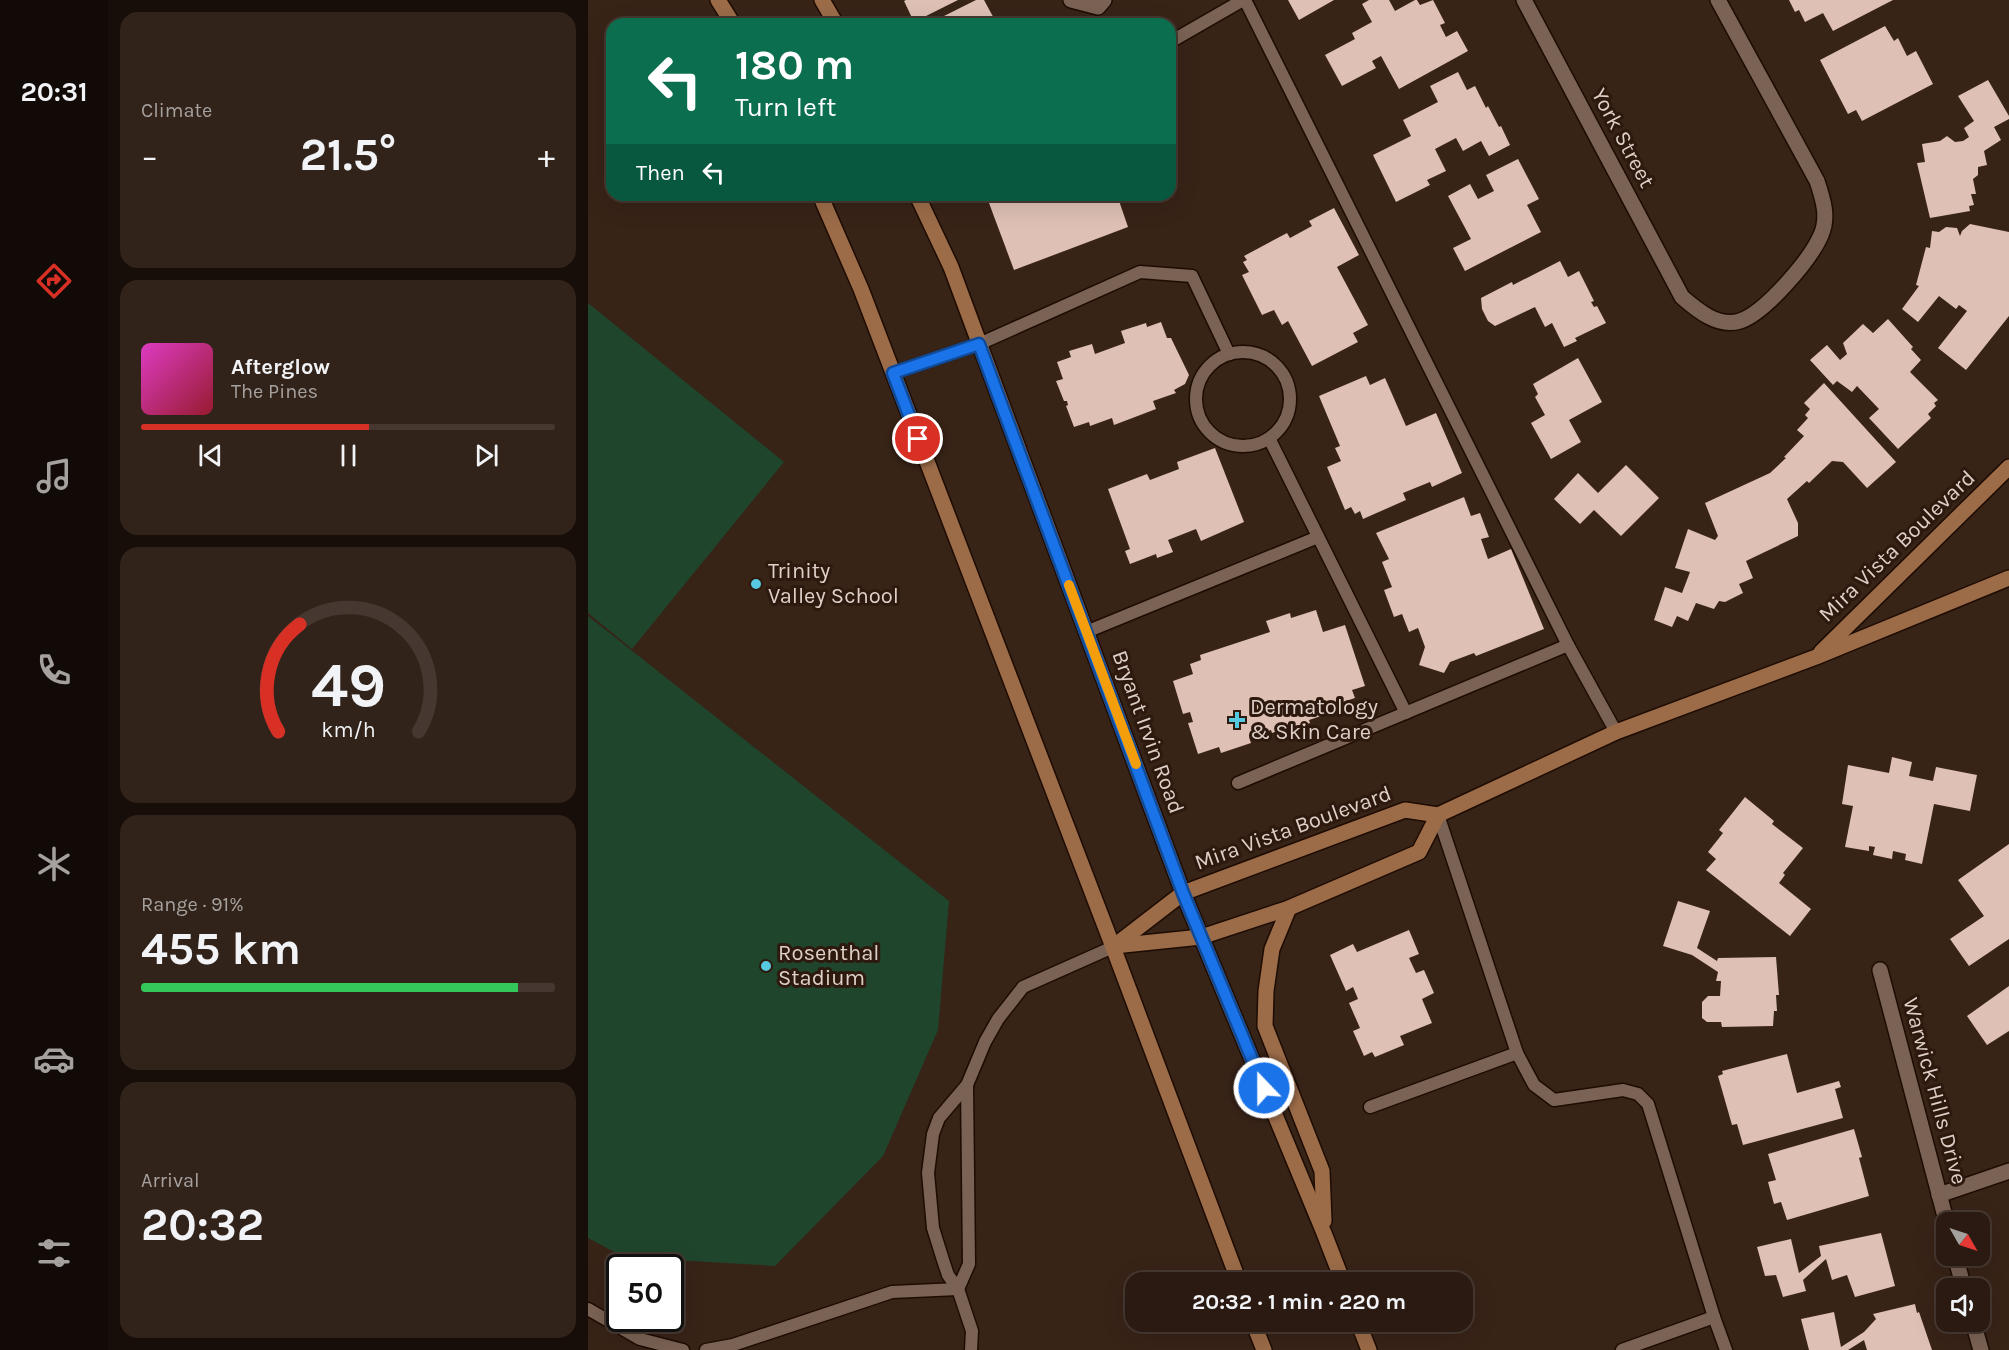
<!DOCTYPE html>
<html lang="en">
<head>
<meta charset="utf-8">
<style>
  body { margin:0; font-family:Karla,sans-serif; background:#32231a; color:#f1f3f6; height:100vh; display:flex; flex-direction:column; font-size:22px; white-space:nowrap }
  * { box-sizing:border-box; margin:0 }
  p { font-size:20px; color:#a5a19f }
  .icon { flex:none; width:33px; height:33px; fill:none; stroke:currentColor; stroke-width:2; stroke-linecap:round; stroke-linejoin:round }
  .map { position:relative; flex:1; overflow:hidden }
  .sheet { display:flex; flex-direction:column; gap:12px; padding:12px; background:#170e09; width:480px }
  .sheet>* { flex:none }
  .top-card { position:absolute; left:18px; top:18px; width:570px; height:183px; border-radius:18px; box-shadow:0 6px 24px #0002,0 0 0 2px #463831; background:#0b6e4f; color:#fff; overflow:hidden }
  .needle { width:39px; rotate:129deg }
  .controls { position:absolute; left:1348px; top:1212px; display:grid; gap:12px }
  .controls a { display:grid; place-items:center; width:54px; height:54px; border-radius:12px; background:#2a1a11; box-shadow:0 6px 24px #0002,0 0 0 2px #463831; font-size:30px }
  .speed { position:absolute; left:18px; top:1254px; display:flex; gap:12px; font-size:30px; font-weight:700; text-align:center }
  .speed>* { display:grid; place-content:center; width:78px; height:78px; border-radius:50%; background:#2a1a11; box-shadow:0 6px 24px #0002,0 0 0 2px #463831; line-height:1 }
  .speed .limit { border:3px solid #111; border-radius:9px; background:#fff; color:#111 }
  .pin { position:absolute; display:grid; place-items:center; width:51px; height:51px; color:#fff; margin:-26px; border:3px solid #fff; border-radius:50%; box-shadow:0 2px 6px #0007 }
  .me { position:absolute; width:66px; margin:-33px; rotate:338deg; stroke-linejoin:round; filter:drop-shadow(0 0 4px #0008) }
  .turn { display:flex; align-items:center; gap:21px; height:126px; padding:0 30px; font-size:27px }
  .turn .icon { width:78px; height:78px; stroke-width:2.5 }
  .turn b { display:block; font-size:42px; line-height:51px }
  .then { display:flex; align-items:center; height:57px; padding:0 30px; background:#0003; gap:12px; font-size:22px }
  .big { font-size:45px; font-weight:700; line-height:1.1 }
  .sheet .widget { flex:1; display:flex; flex-direction:column; justify-content:center; gap:9px; min-width:0; padding:0 21px; border-radius:18px; background:#32231a }
  .sheet .dial { align-items:center; gap:0 }
  .dial svg { height:156px; overflow:visible; fill:none; stroke:#463831; stroke-width:7; stroke-linecap:round; text-anchor:middle }
  .dial text { fill:#f1f3f6; stroke:none }
  .song { display:flex; align-items:center; gap:18px }
  .cover { width:72px; height:72px; border-radius:9px; background:linear-gradient(135deg,hsl(310 70% 55%),hsl(350 70% 35%)) }
  .played { height:6px; border-radius:3px; background:linear-gradient(90deg,#d93025 55%,#463831 55%) }
  .keys { display:flex; justify-content:space-around; direction:ltr }
  .heat { display:flex; justify-content:space-between; align-items:center; font-size:33px; direction:ltr }
  .charge { height:9px; border-radius:4px; background:linear-gradient(90deg,#34c759 91%,#463831 0) }
  .trip { position:absolute; left:537px; top:1272px; width:348px; height:60px; border-radius:18px; background:#2a1a11; box-shadow:0 6px 24px #0002,0 0 0 2px #463831; font-weight:700; line-height:60px; text-align:center }
  main { display:flex; flex:1; min-height:0 }
  .menu { display:flex; flex-direction:column; width:108px; justify-content:space-around; align-items:center; background:#110a07; color:#a5a19f }
  .menu .icon { width:42px; height:42px }
  .menu .current { color:#d93025 }
  .menu b { font-size:27px; color:#f1f3f6 }
  .map>svg:first-child { display:block }
  .green { fill:#1f462c }
  .building { fill:#dec0b4 }
  .lines { fill:none; stroke-linecap:round; stroke-linejoin:round }
  .lane-casing { stroke:#1e0c02; stroke-width:15 }
  .street-casing { stroke:#1e0c02; stroke-width:18 }
  .secondary-casing { stroke:#1e0c02; stroke-width:18 }
  .lane { stroke:#7a6254; stroke-width:12 }
  .street { stroke:#7a6254; stroke-width:15 }
  .secondary { stroke:#9c6c49; stroke-width:15 }
  .route-casing { stroke:#114b97; stroke-width:15 }
  .route { stroke:#1a73e8; stroke-width:10 }
  .slow { stroke:#f59e0b; stroke-width:10 }
  .poi-dot { fill:#56c9e1; stroke:#2d190d; stroke-width:2 }
  .labels { text-anchor:middle; dominant-baseline:central; stroke-width:6; stroke-linejoin:round; paint-order:stroke }
  .street-label { font-size:22px; fill:#ded0c8; stroke:#2d190d }
  .poi-label { font-size:22px; fill:#ded0c8; stroke:#2d190d; text-anchor:start }
</style>
</head>
<body>
<main>
<nav class="menu">
<b>20:31</b>
<svg class="icon current" aria-label="directions" viewBox="0 0 24 24"><path d="M12 3l9 9-9 9-9-9zM9 14v-3h6M13 9l2 2-2 2"/></svg>
<svg class="icon" aria-label="music" viewBox="0 0 24 24"><path d="M9 18V5l10-2v13"/><circle cx="6" cy="18" r="3"/><circle cx="16" cy="16" r="3"/></svg>
<svg class="icon" aria-label="phone" viewBox="0 0 24 24"><path d="M5 4h4l2 5-3 2q2 4 5 5l2-3 5 2v4C11 20 4 13 5 4z"/></svg>
<svg class="icon" aria-label="climate" viewBox="0 0 24 24"><path d="M12 3v18M4 7l16 10M4 17L20 7"/></svg>
<svg class="icon" aria-label="car" viewBox="0 0 24 24"><path d="M5 17H2v-5l4-1 3-4h7l3 4 3 1v5h-3M9 17h6M6 11h13"/><circle cx="7" cy="17" r="2"/><circle cx="17" cy="17" r="2"/></svg>
<svg class="icon" aria-label="filters" viewBox="0 0 24 24"><path d="M4 7h16M4 17h16"/><circle cx="9" cy="7" r="2"/><circle cx="15" cy="17" r="2"/></svg>
</nav>
<section class="sheet">
<div class="widget"><p>Climate</p>
<div class="heat"><a>−</a><b class="big">21.5°</b><a>+</a></div>
</div>
<div class="widget">
<div class="song"><i class="cover"></i><div><b>Afterglow</b><p>The Pines</p></div></div>
<div class="played"></div>
<div class="keys"><svg class="icon" aria-label="previous" viewBox="0 0 24 24"><path d="M18 5L8 12l10 7zM5 5v14"/></svg><svg class="icon" aria-label="pause" viewBox="0 0 24 24"><path d="M8 5v14M16 5v14"/></svg><svg class="icon" aria-label="next" viewBox="0 0 24 24"><path d="M6 5l10 7-10 7zM19 5v14"/></svg></div>
</div>
<div class="widget dial"><svg viewBox="0 0 100 80">
<path d="M14 69A42 42 0 1 1 86 69"/>
<path d="M14 69A42 42 0 0 1 25 14" stroke="#d93025"/>
<text x="50" y="56" font-size="32" font-weight="700">49</text>
<text x="50" y="72" font-size="11">km/h</text>
</svg></div>
<div class="widget"><p>Range · 91%</p><b class="big">455 km</b><div class="charge"></div></div>
<div class="widget"><p>Arrival</p><b class="big">20:32</b></div>
</section>
<div class="map">
<svg width="1421" height="1350" viewBox="0 0 1421 1350">
  <rect width="100%" height="100%" fill="#382317"/>
  <g class="green">
    <path d="M 0,303 L 196,462 L 44,649 L 0,613 Z"/>
    <path d="M 0,616 L 361,901 L 350,1030 L 295,1156 L 187,1266 L 36,1257 L 0,1238 Z"/>
  </g>
  <g class="building">
    <path d="M 318,0 L 370,0 L 326,22 L 316,1 Z"/>
    <path d="M 388,0 L 396,0 L 409,24 L 340,24 Z"/>
    <path d="M 700,0 L 746,0 L 711,20 Z"/>
    <path d="M 781,0 L 801,0 L 807,11 L 827,0 L 829,0 L 832,5 L 845,0 L 857,23 L 852,25 L 858,37 L 869,31 L 880,51 L 811,89 L 793,56 L 784,61 L 788,68 L 754,86 L 737,55 L 767,39 L 764,33 L 784,22 L 774,4 Z"/>
    <path d="M 1201,0 L 1305,0 L 1245,31 L 1235,13 L 1217,22 L 1211,10 L 1207,12 Z"/>
    <path d="M 1297,26 L 1306,41 L 1310,38 L 1319,56 L 1328,51 L 1345,84 L 1274,121 L 1268,110 L 1260,114 L 1232,60 Z"/>
    <path d="M 870,72 L 879,90 L 887,86 L 898,108 L 900,106 L 911,127 L 913,126 L 922,145 L 901,156 L 893,141 L 875,151 L 868,138 L 847,149 L 858,171 L 839,180 L 842,185 L 808,202 L 785,155 L 823,136 L 815,120 L 850,102 L 842,86 Z"/>
    <path d="M 1400,80 L 1421,116 L 1421,119 L 1406,127 L 1413,140 L 1396,151 L 1399,165 L 1390,167 L 1390,175 L 1385,179 L 1388,194 L 1383,194 L 1386,205 L 1381,206 L 1382,211 L 1342,218 L 1329,163 L 1337,162 L 1334,144 L 1352,141 L 1359,136 L 1367,142 L 1375,141 L 1381,137 L 1376,128 L 1386,121 L 1370,96 Z"/>
    <path d="M 930,159 L 951,199 L 939,205 L 953,232 L 877,271 L 865,248 L 883,239 L 860,196 L 882,184 L 890,199 L 906,191 L 898,175 Z"/>
    <path d="M 398,195 L 529,195 L 540,227 L 426,270 Z"/>
    <path d="M 746,208 L 771,255 L 749,267 L 780,325 L 765,333 L 770,342 L 724,366 L 700,321 L 694,325 L 686,310 L 674,315 L 654,275 L 661,272 L 655,262 L 659,260 L 656,256 L 699,233 L 702,238 L 724,226 L 721,221 Z"/>
    <path d="M 1382,224 L 1421,232 L 1421,316 L 1378,370 L 1350,348 L 1379,311 L 1371,305 L 1368,309 L 1351,296 L 1330,322 L 1314,309 L 1331,286 L 1328,285 L 1338,247 L 1342,248 L 1344,231 L 1351,232 L 1358,227 L 1369,228 L 1372,236 L 1374,231 Z"/>
    <path d="M 972,261 L 980,277 L 991,271 L 1006,301 L 1003,302 L 1006,307 L 1009,306 L 1018,323 L 987,338 L 989,341 L 976,347 L 964,323 L 957,327 L 947,307 L 907,326 L 900,321 L 894,309 L 893,298 L 924,282 L 925,285 Z"/>
    <path d="M 1300,319 L 1325,347 L 1323,349 L 1333,360 L 1322,372 L 1350,400 L 1346,403 L 1348,406 L 1340,414 L 1343,418 L 1310,449 L 1281,418 L 1291,409 L 1269,386 L 1264,392 L 1249,381 L 1245,385 L 1222,360 L 1239,345 L 1252,360 L 1259,354 L 1255,343 L 1275,324 L 1285,333 Z"/>
    <path d="M 573,322 L 579,338 L 583,338 L 601,375 L 597,384 L 586,390 L 588,393 L 565,401 L 568,409 L 526,425 L 524,418 L 502,426 L 501,422 L 486,427 L 478,406 L 480,405 L 479,401 L 476,401 L 468,381 L 475,379 L 469,362 L 483,357 L 481,351 L 504,344 L 507,354 L 537,343 L 533,331 L 558,323 L 559,327 Z"/>
    <path d="M 990,358 L 1014,402 L 981,420 L 993,442 L 963,459 L 943,423 L 957,415 L 947,397 L 950,394 L 945,384 Z"/>
    <path d="M 778,376 L 782,385 L 797,378 L 818,426 L 848,413 L 874,473 L 844,487 L 842,482 L 815,493 L 818,500 L 775,519 L 772,511 L 767,514 L 763,507 L 757,510 L 739,467 L 753,461 L 747,448 L 752,446 L 731,396 Z"/>
    <path d="M 1236,383 L 1308,462 L 1279,488 L 1255,462 L 1244,461 L 1221,483 L 1219,481 L 1199,499 L 1210,523 L 1210,536 L 1158,561 L 1165,578 L 1151,584 L 1155,593 L 1137,602 L 1131,601 L 1126,609 L 1108,603 L 1100,621 L 1089,616 L 1084,627 L 1066,620 L 1077,587 L 1094,593 L 1102,572 L 1087,568 L 1100,529 L 1127,540 L 1130,536 L 1117,503 L 1182,473 L 1198,458 L 1196,457 L 1216,436 L 1209,430 L 1220,418 L 1217,415 L 1222,409 L 1216,403 Z"/>
    <path d="M 627,448 L 656,522 L 613,541 L 608,529 L 580,540 L 585,552 L 569,558 L 568,554 L 542,564 L 537,551 L 542,549 L 520,489 L 559,474 L 562,480 L 591,469 L 589,462 Z"/>
    <path d="M 1038,465 L 1071,498 L 1033,536 L 1006,510 L 992,524 L 966,499 L 990,473 L 1010,493 Z"/>
    <path d="M 876,497 L 883,516 L 892,513 L 901,537 L 893,539 L 900,559 L 923,549 L 956,629 L 888,656 L 886,653 L 862,662 L 856,673 L 831,665 L 837,647 L 830,628 L 821,632 L 814,614 L 806,617 L 796,590 L 804,587 L 794,562 L 801,559 L 788,533 Z"/>
    <path d="M 728,610 L 735,632 L 757,625 L 777,686 L 764,690 L 767,698 L 734,709 L 736,715 L 721,720 L 722,723 L 696,732 L 695,729 L 684,733 L 683,730 L 661,737 L 663,743 L 633,753 L 631,747 L 610,754 L 600,723 L 605,722 L 602,712 L 595,714 L 585,681 L 605,674 L 602,664 L 613,660 L 612,655 L 682,632 L 678,621 L 702,613 L 703,618 Z"/>
    <path d="M 1304,757 L 1324,762 L 1321,776 L 1345,781 L 1348,767 L 1389,775 L 1382,811 L 1346,804 L 1334,864 L 1317,860 L 1318,854 L 1305,851 L 1304,859 L 1285,855 L 1287,847 L 1281,846 L 1281,851 L 1257,847 L 1265,806 L 1254,804 L 1260,765 L 1301,773 Z"/>
    <path d="M 1157,797 L 1186,821 L 1184,824 L 1215,848 L 1195,873 L 1197,875 L 1191,883 L 1223,909 L 1202,936 L 1118,870 L 1128,859 L 1120,852 L 1135,833 L 1131,830 Z"/>
    <path d="M 1421,844 L 1421,939 L 1381,966 L 1362,939 L 1396,916 L 1370,880 Z"/>
    <path d="M 1090,901 L 1122,911 L 1109,948 L 1129,961 L 1130,958 L 1188,957 L 1191,995 L 1188,995 L 1189,1011 L 1186,1011 L 1185,1026 L 1134,1027 L 1133,1022 L 1119,1022 L 1114,1018 L 1114,1002 L 1120,996 L 1132,996 L 1133,981 L 1128,981 L 1130,972 L 1104,955 L 1075,946 Z"/>
    <path d="M 821,930 L 831,954 L 821,958 L 828,973 L 836,970 L 846,993 L 834,999 L 844,1023 L 812,1036 L 816,1045 L 787,1057 L 784,1052 L 776,1056 L 765,1031 L 772,1028 L 761,1003 L 770,999 L 765,987 L 758,991 L 742,955 L 765,944 L 769,952 Z"/>
    <path d="M 1421,986 L 1421,1031 L 1399,1045 L 1379,1016 Z"/>
    <path d="M 1199,1054 L 1209,1093 L 1251,1081 L 1253,1087 L 1247,1089 L 1255,1118 L 1155,1145 L 1149,1124 L 1144,1125 L 1130,1076 L 1135,1074 L 1134,1071 Z"/>
    <path d="M 1266,1129 L 1274,1157 L 1271,1158 L 1281,1196 L 1199,1220 L 1193,1202 L 1186,1204 L 1180,1182 L 1188,1180 L 1180,1154 Z"/>
    <path d="M 1293,1233 L 1307,1286 L 1267,1297 L 1259,1275 L 1244,1280 L 1238,1259 L 1215,1280 L 1218,1291 L 1195,1297 L 1188,1275 L 1177,1276 L 1169,1247 L 1203,1239 L 1211,1273 L 1233,1256 L 1231,1246 Z"/>
    <path d="M 1327,1304 L 1329,1313 L 1331,1312 L 1344,1350 L 1279,1350 L 1276,1340 L 1260,1350 L 1221,1350 L 1213,1319 L 1246,1312 L 1253,1347 L 1276,1332 L 1288,1319 L 1285,1314 Z"/>
  </g>
  <g class="lines">
    <g class="lane-casing">
      <g id="lane">
        <path d="M 657,0 L 980,645 L 1028,732"/>
        <path d="M 582,42 L 655,0"/>
        <circle cx="655" cy="399" r="47"/>
        <path d="M 305,373 L 391,344 L 552,272 L 604,276 L 641,354"/>
        <path d="M 682,440 L 818,713"/>
        <path d="M 498,632 L 730,537"/>
        <path d="M 650,783 L 980,645"/>
        <path d="M 929,1053 L 946,1085 L 966,1100 L 1035,1090 L 1050,1094 L 1060,1104 L 1126,1317 L 1034,1350"/>
        <path d="M 782,1107 L 929,1053 L 850,815"/>
        <path d="M 370,1289 L 381,1264 L 379,1085"/>
        <path d="M 0,1309 L 52,1339 L 95,1350"/>
        <path d="M 1126,1317 L 1138,1350"/>
        <path d="M 118,1350 L 145,1345 L 304,1292 L 370,1289"/>
        <path d="M 383,1350 L 384,1331 L 370,1289 L 360,1275 L 355,1260 L 345,1228 L 340,1173 L 345,1134 L 351,1118 L 379,1085 L 397,1042 L 410,1019 L 435,987 L 525,947"/>
      </g>
    </g>
    <g class="street-casing">
      <g id="street">
        <path d="M 483,0 L 510,7 L 516,0"/>
        <path d="M 936,0 L 1094,297 C 1109,310 1130,328 1152,321 C 1177,313 1223,259 1233,235 C 1241,217 1235,199 1229,181 L 1130,0"/>
        <path d="M 1292,970 L 1359,1224"/>
        <path d="M 1351,1195 L 1421,1171"/>
        <path d="M 1367,1256 L 1376,1288"/>
        <path d="M 1385,1322 L 1393,1350"/>
      </g>
    </g>
    <g class="secondary-casing">
      <g id="secondary">
        <path d="M 130,0 L 145,24"/>
        <path d="M 234,0 L 248,24"/>
        <path d="M 232,195 L 273,289 L 525,947 L 651,1282"/>
        <path d="M 329,195 L 363,267 L 595,893 L 736,1233 L 755,1282"/>
        <path d="M 1233,652 L 1421,467"/>
        <path d="M 701,908 L 684,949 L 678,991 L 677,1026 L 734,1171 L 736,1221"/>
        <path d="M 526,946 L 613,937 L 701,908 L 831,852 L 850,815"/>
        <path d="M 525,947 L 595,893 L 817,810 L 850,815 L 1028,732 L 1228,657 L 1421,578"/>
        <path d="M 665,1322 L 676,1350"/>
        <path d="M 770,1322 L 781,1350"/>
      </g>
    </g>
    <use href="#lane" class="lane"/>
    <use href="#street" class="street"/>
    <use href="#secondary" class="secondary"/>
  </g>
  <g class="lines">
    <g class="route-casing">
      <path id="route" d="M 330,439 L 305,373 L 391,344 L 595,893 L 676,1088"/>
    </g>
    <use href="#route" class="route"/>
    <path class="slow" d="M 481,585 L 548,764"/>
  </g>
  <g class="poi-dot">
    <circle cx="168" cy="584" r="6"/>
    <path d="M646 711h6v6h6v6h-6v6h-6v-6h-6v-6h6z"/>
    <circle cx="178" cy="966" r="6"/>
  </g>
  <g class="labels">
    <g class="street-label">
      <text transform="translate(1035 138) rotate(62)">York Street</text>
      <text transform="translate(1309 546) rotate(-44)">Mira Vista Boulevard</text>
      <text transform="translate(560 732) rotate(70)">Bryant Irvin Road</text>
      <text transform="translate(705 828) rotate(-20)">Mira Vista Boulevard</text>
      <text transform="translate(1347 1091) rotate(75)">Warwick Hills Drive</text>
    </g>
    <g class="poi-label">
      <text x="180" y="571">Trinity<tspan x="180" dy="25">Valley School</tspan></text>
      <text x="662" y="707">Dermatology<tspan x="662" dy="25">&amp; Skin Care</tspan></text>
      <text x="190" y="953">Rosenthal<tspan x="190" dy="25">Stadium</tspan></text>
    </g>
  </g>
</svg>
<div class="controls">
<a><svg class="needle" viewBox="-14 -14 28 28"><path d="M0-13l5 13h-10z" fill="#e53935"/><path d="M0 13l5-13h-10z" fill="#a5a19f"/></svg></a>
<a><svg class="icon" aria-label="sound" viewBox="0 0 24 24"><path d="M4 9h4l5-4v14l-5-4H4zM17 9q2 3 0 6"/></svg></a>
</div>
<div class="speed"><div class="limit">50</div></div>
<div class="pin" style="left:330px;top:439px;background:#d93025"><svg class="icon" aria-label="arrive" viewBox="0 0 24 24"><path d="M6 21V4h12l-3 4 3 4H6"/></svg></div>
<svg class="me" style="left:676px;top:1088px" viewBox="-20 -20 40 40"><circle r="17" fill="#1a73e8" stroke="#fff" stroke-width="3"/><path d="M0-11L8 9 0 5-8 9z" fill="#fff"/></svg>
<div class="trip">20:32 · 1 min · 220 m</div>
<div class="top-card">
<div class="turn"><svg class="icon" aria-label="left" viewBox="0 0 24 24"><path d="M17 20v-9H6M10 6l-5 5 5 5"/></svg><div><b>180 m</b>Turn left</div></div>
<div class="then">Then<svg class="icon" aria-label="left" viewBox="0 0 24 24"><path d="M17 20v-9H6M10 6l-5 5 5 5"/></svg></div>
</div>
</div>
</main>
</body>
</html>
